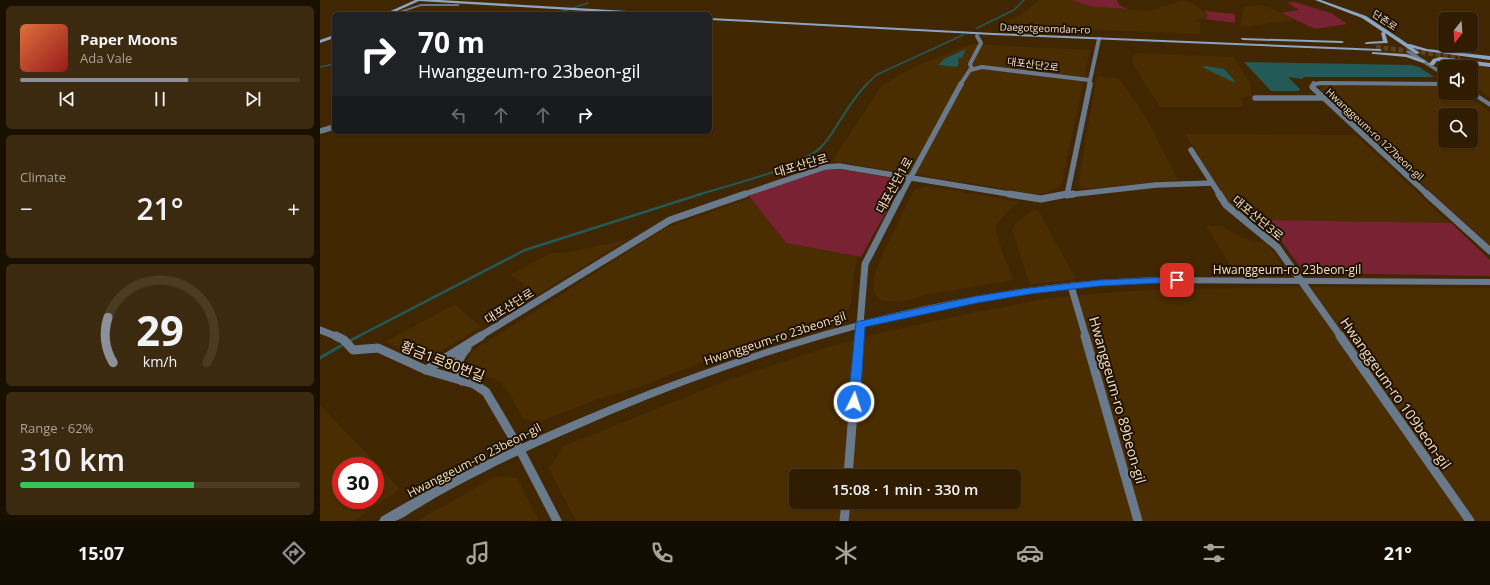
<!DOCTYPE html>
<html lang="en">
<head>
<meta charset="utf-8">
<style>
  body { margin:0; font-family:"Open Sans","Noto Sans KR",sans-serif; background:#3c2a10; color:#f1f3f6; height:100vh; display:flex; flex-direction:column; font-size:15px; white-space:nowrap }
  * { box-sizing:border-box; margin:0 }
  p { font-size:13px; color:#a8a299 }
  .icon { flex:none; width:22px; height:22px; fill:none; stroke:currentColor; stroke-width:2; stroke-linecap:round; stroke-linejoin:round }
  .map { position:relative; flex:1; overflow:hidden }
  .side { display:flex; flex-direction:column; gap:6px; padding:6px; background:#1a1001; width:320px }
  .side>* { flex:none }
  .banner { position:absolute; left:12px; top:12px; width:380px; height:122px; border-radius:6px; box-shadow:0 1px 3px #0004,0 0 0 1px #4b3b23; background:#202124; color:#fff; overflow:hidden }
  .needle { width:26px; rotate:197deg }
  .fabs { position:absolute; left:1118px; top:12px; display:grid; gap:8px }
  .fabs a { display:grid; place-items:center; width:40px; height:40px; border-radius:6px; background:#301d01; box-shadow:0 1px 3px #0004,0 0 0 1px #4b3b23; font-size:20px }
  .speed { position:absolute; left:12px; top:457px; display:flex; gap:8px; font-size:20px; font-weight:700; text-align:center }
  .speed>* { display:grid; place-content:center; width:52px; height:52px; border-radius:50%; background:#301d01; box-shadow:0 1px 3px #0004,0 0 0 1px #4b3b23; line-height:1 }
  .speed .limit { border:6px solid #d22; background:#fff; color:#111 }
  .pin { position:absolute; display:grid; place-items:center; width:34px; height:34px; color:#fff; margin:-17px; border-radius:8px; box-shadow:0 2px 6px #0006 }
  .me { position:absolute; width:44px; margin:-22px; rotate:4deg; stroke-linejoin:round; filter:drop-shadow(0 0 3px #0008) }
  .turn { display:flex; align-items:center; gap:14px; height:84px; padding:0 20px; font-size:18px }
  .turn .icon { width:52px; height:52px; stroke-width:2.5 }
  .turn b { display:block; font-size:28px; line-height:34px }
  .lanes { display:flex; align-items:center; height:38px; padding:0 20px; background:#0003; justify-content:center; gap:20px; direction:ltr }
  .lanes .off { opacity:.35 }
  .big { font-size:30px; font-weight:600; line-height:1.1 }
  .side .card { flex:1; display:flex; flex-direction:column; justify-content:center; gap:6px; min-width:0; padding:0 14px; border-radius:6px; background:#3c2a10 }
  .side .dial { align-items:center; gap:0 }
  .dial svg { height:104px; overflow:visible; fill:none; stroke:#4b3b23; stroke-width:7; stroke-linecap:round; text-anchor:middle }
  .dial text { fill:#f1f3f6; stroke:none }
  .song { display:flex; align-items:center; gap:12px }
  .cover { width:48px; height:48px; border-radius:6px; background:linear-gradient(135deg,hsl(20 70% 55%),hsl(0 70% 35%)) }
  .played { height:4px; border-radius:2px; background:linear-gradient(90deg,#8c9099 60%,#4b3b23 60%) }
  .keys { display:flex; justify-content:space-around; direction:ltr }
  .heat { display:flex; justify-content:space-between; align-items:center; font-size:22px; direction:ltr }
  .charge { height:6px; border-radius:3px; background:linear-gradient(90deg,#34c759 62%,#4b3b23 0) }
  .trip { position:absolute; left:469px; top:469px; width:232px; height:40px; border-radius:6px; background:#301d01; box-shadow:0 1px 3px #0004,0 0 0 1px #4b3b23; font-weight:600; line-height:40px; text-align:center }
  .tabs { display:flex; height:64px; justify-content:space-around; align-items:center; background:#130c00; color:#a8a299 }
  .tabs .icon { width:28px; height:28px }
  .tabs .on { color:#8c9099 }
  .tabs b { font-size:18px; color:#f1f3f6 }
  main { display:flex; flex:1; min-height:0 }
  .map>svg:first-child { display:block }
  .built { fill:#4a2d00; fill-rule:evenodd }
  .green { fill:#782234 }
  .water { fill:#235a58 }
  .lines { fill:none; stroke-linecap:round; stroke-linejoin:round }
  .stream-far3 { stroke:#235a58; stroke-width:1.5 }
  .stream-far2 { stroke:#235a58; stroke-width:2 }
  .stream-far1 { stroke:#235a58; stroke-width:2.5 }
  .stream { stroke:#235a58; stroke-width:3 }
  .secondary-tunnel { stroke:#5b421f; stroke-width:5; stroke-dasharray:5 2.5; stroke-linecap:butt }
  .minor-far3 { stroke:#6a7a8d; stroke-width:4 }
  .minor-far2 { stroke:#6a7a8d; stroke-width:5.5 }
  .minor-far1 { stroke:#6a7a8d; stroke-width:7 }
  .minor { stroke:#6a7a8d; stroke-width:9 }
  .tertiary { fill:#6a7a8d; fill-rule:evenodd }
  .secondary { fill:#8ba5c3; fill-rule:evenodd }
  .route { fill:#1a73e8; stroke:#114b97 }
  .labels { text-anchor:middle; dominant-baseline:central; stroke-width:4; stroke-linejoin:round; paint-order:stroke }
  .far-street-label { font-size:10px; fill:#f2dec6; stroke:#201201 }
  .street-label { font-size:12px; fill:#f2dec6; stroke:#201201 }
  .near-street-label { font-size:14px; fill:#f2dec6; stroke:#201201 }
</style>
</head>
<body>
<main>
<section class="side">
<div class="card">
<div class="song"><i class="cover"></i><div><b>Paper Moons</b><p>Ada Vale</p></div></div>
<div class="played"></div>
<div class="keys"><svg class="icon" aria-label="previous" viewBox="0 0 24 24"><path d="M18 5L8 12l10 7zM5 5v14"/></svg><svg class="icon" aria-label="pause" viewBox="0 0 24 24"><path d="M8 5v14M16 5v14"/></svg><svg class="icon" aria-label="next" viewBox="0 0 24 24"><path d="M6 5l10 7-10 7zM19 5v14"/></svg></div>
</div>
<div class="card"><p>Climate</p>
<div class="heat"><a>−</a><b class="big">21°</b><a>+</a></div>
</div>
<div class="card dial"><svg viewBox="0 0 100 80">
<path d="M14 69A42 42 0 1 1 86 69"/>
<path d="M14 69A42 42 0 0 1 10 34" stroke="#8c9099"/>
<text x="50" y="56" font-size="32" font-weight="700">29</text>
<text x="50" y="72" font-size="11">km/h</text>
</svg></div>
<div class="card"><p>Range · 62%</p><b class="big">310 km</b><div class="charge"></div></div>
</section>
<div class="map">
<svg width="1170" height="521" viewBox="0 0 1170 521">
  <rect width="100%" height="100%" fill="#402701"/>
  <g class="built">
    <path d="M 720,0 L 752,0 L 773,7 L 830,11 L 863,0 L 874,4 L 888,15 L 884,19 L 875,21 L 880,23 L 880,34 L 677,26 L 702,14 Z"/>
    <path d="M 943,5 L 975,20 L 920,27 L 924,7 Z"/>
    <path d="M 652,44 L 770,50 L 742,182 L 740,187 L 727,193 L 716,194 L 512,161 L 562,85 L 598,65 Z"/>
    <path d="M 817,53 L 913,57 L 929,81 L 932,96 L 921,98 L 923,105 L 921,107 L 840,107 L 813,64 L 812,57 Z"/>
    <path d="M 1127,63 L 1170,68 L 1170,97 L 1151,84 L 1151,67 L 1126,67 L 1125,65 Z"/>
    <path d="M 777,76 L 800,79 L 827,119 L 858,180 L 774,188 L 764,188 L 758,184 Z"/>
    <path d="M 1005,86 L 1125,86 L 1125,93 L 1143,93 L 1170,112 L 1170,246 L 1006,95 L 1000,88 ZM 1125,115 L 1151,115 L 1151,141 L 1125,141 Z"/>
    <path d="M 865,134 L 1036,135 L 1129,223 L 930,220 L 909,204 Z"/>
    <path d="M 608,186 L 699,202 L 690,209 L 678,223 L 676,229 L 683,254 L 694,280 L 610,294 L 580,302 L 563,301 L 556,296 L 554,292 L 554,277 L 561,257 L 594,190 Z"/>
    <path d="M 430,198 L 466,243 L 538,257 L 534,273 L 531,303 L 527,311 L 507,319 L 445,337 L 322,386 L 276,400 L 220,422 L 203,419 L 190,394 L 180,382 L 173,378 L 146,369 L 150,353 L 345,228 Z"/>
    <path d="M 713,210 L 717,210 L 721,215 L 756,279 L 710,285 L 692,230 L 695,224 Z"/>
    <path d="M 886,226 L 901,226 L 923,238 L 931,241 L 946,242 L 963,266 L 963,273 L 954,275 L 917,276 Z"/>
    <path d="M 309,239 L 218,294 L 190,275 L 231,253 L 250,252 Z"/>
    <path d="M 1007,287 L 1170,288 L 1170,521 L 256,521 L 229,469 L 242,447 L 408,380 L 501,349 L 555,334 L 647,314 L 730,298 L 782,293 L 843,289 ZM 476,476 L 694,476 L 694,502 L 476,502 Z"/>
    <path d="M 135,304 L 161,327 L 114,355 L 99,357 L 65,342 Z"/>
    <path d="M 0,405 L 80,489 L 33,521 L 0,521 ZM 21,466 L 55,466 L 55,500 L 21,500 Z"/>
    <path d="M 177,476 L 197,478 L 219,521 L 97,521 Z"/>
  </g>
  <g class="green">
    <path d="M 752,0 L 797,0 L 799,5 L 808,9 L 773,7 Z"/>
    <path d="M 975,2 L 1011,13 L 1027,24 L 995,29 L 961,13 L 979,10 L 967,3 Z"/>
    <path d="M 884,11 L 915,14 L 915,23 L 885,19 L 888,15 Z"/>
    <path d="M 505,169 L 516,169 L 566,177 L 573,179 L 579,185 L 572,201 L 541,257 L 466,243 L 428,195 Z"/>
    <path d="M 947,220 L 1131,223 L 1170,260 L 1170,276 L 993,273 L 981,268 L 977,263 Z"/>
  </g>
  <g class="water">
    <path d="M 646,49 L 642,58 L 639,57 L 638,61 L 639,63 L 637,67 L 618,65 L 624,59 Z"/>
    <path d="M 924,62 L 1092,65 L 1099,67 L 1114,77 L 984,77 L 982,79 L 968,77 L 980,89 L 979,91 L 951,91 Z"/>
    <path d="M 886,66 L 904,69 L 915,81 L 913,82 L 882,67 Z"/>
  </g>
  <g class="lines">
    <g class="stream-far3">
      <path d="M 234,14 L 268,3"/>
      <path d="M 657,28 L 694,10 L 704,0"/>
      <path d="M 0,67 L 14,64"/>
      <path d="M 546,85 L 556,75 L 643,35"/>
    </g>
    <path class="stream-far2" d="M 377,195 C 409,185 484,168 504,144 C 519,125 529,102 547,84"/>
    <path class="stream-far1" d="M 37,337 L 205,250 L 381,194"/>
    <g class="stream">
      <path d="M 28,342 L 39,336"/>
      <path d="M 0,358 L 24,344"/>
    </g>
    <path class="secondary-tunnel" d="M 1056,47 L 1140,57"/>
    <g class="minor-far3">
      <path d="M 652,69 L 650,64 L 661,43 L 657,36"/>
      <path d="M 640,85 L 650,70 L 662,67 L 769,80"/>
      <path d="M 769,85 L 779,39"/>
      <path d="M 993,85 L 1000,83 L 1125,84"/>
    </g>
    <g class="minor-far2">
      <path d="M 994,84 L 992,87 L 1108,195"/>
      <path d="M 935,98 L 1003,98"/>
      <path d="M 0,131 L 14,127"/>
      <path d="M 871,150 L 900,195"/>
      <path d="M 422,195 L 505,167 L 519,166 L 695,195"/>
      <path d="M 581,195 L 641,84"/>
      <path d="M 745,195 L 747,195 L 770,84"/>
      <path d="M 747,195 L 836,185 L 892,183"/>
    </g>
    <g class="minor-far1">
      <path d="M 689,194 L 721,199 L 747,194"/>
      <path d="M 899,194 L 906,205 L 957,247 L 1021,337"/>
      <path d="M 1107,194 L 1170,251"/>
      <path d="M 747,195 L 753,194"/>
      <path d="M 751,286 L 766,337"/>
      <path d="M 0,330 L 18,337"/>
      <path d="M 159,337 L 350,220 L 425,194"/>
      <path d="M 539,337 L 545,264 L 581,194"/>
    </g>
    <g class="minor">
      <path d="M 16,336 L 24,340 L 33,350 L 58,348 L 106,370 L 154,384 L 166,392 L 199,448 L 237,521"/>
      <path d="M 765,336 L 818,521"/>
      <path d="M 1020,336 L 1150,521"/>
      <path d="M 106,370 L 161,336"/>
      <path d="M 142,381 C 135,368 137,359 147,348"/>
      <path d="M 528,476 L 539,336"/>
      <path d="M 524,521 L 526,502"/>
    </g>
    <g class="tertiary">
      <path d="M 101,4 L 138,4 L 140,5 L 138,6 L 101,6 L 77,14 L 71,14 Z"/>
      <path d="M 1087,51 L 1091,51 L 1125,73 L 1125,77 L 1087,53 Z"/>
      <path d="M 1151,90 L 1170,102 L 1170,107 L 1149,93 L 1151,93 Z"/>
      <path d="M 842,277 L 1170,279 L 1170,285 L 820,283 C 636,292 458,344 289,415 C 247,433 205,451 164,472 C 142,483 121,494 100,507 C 92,511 83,519 75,521 C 71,521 64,521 59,521 L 61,517 C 147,466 237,426 330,390 C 494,327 666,281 842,277 Z"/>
    </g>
    <g class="secondary">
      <path d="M 95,0 L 120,0 L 341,13 L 343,14 L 318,14 L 99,1 L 70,14 L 64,14 Z"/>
      <path d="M 995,0 L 1001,0 L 1046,16 L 1088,44 L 1090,44 L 1107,49 L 1170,56 L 1170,60 L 1106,51 L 1093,48 L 1100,53 L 1096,54 L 1065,33 L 1068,43 L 1045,44 L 1045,43 L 1047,42 L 1063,41 L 1061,33 L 1063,32 L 1042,18 Z"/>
      <path d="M 390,18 L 673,33 L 1060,49 L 1062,50 L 1060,51 L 673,35 L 390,20 Z"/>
      <path d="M 14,35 L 14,38 L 0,43 L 0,40 Z"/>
      <path d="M 921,38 L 1022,41 L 1024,42 L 1022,43 L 923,40 L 921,39 Z"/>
      <path d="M 1052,52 L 1086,54 L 1106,61 L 1103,63 L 1086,57 L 1054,54 L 1052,54 Z"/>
      <path d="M 1120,57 L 1170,63 L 1170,67 L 1120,61 L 1117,61 L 1114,65 L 1110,65 L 1109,64 L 1113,59 Z"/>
    </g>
  </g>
  <path class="route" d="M 857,277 L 862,280 L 860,282 L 780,286 L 710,294 L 657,303 L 545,327 L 540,402 L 538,406 L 530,406 L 528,402 L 536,322 L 657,296 L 710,288 L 780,280 Z"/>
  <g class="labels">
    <g class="far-street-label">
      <text transform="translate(1065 20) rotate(34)">단촌로</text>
      <text transform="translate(725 28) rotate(2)">Daegotgeomdan-ro</text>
      <text transform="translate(713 64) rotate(7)">대포산단2로</text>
      <text transform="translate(1055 134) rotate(43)">Hwanggeum-ro 127beon-gil</text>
    </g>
    <g class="street-label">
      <text transform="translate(481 165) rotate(-16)">대포산단로</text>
      <text transform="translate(574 185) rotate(-61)">대포산단1로</text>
      <text transform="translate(938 218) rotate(40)">대포산단3로</text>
      <text x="967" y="269">Hwanggeum-ro 23beon-gil</text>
      <text transform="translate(189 306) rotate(-32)">대포산단로</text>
      <text transform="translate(455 338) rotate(-18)">Hwanggeum-ro 23beon-gil</text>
      <text transform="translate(154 460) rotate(-27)">Hwanggeum-ro 23beon-gil</text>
    </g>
    <g class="near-street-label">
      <text transform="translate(123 361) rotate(21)">황금1로80번길</text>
      <text transform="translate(1076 393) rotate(55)">Hwanggeum-ro 109beon-gil</text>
      <text transform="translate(798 400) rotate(74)">Hwanggeum-ro 89beon-gil</text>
    </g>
  </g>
</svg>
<div class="fabs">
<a><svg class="needle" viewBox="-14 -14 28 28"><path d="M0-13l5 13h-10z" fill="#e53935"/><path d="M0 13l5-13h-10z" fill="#a8a299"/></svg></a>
<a><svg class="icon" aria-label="sound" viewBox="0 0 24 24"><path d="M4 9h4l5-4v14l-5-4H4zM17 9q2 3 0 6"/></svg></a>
<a><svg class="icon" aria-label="search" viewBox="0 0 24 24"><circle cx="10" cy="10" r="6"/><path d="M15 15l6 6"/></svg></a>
</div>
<div class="speed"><div class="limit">30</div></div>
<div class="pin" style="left:857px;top:280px;background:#d93025"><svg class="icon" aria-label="arrive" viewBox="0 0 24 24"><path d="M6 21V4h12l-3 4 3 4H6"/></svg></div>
<svg class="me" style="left:534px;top:402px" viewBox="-20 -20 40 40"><circle r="17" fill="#1a73e8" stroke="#fff" stroke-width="3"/><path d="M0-11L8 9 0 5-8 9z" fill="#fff"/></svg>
<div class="trip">15:08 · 1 min · 330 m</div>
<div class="banner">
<div class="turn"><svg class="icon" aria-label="right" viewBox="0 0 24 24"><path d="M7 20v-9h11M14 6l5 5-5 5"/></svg><div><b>70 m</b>Hwanggeum-ro 23beon-gil</div></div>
<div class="lanes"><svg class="icon off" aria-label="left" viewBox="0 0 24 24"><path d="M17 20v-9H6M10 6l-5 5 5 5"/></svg><svg class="icon off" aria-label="ahead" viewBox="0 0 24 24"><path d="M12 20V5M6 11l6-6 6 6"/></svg><svg class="icon off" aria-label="ahead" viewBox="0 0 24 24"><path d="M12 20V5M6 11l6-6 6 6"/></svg><svg class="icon" aria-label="right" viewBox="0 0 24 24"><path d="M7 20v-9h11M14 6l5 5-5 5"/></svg></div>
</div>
</div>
</main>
<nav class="tabs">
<b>15:07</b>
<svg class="icon on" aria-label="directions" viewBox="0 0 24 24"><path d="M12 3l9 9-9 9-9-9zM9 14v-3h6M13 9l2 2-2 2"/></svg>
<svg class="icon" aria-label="music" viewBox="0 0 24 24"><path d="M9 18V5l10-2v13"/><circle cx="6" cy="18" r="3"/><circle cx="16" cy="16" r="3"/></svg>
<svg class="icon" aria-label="phone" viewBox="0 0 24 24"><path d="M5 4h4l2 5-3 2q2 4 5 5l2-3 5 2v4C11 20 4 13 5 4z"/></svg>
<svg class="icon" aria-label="climate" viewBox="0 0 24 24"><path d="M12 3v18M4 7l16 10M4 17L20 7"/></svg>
<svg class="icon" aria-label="car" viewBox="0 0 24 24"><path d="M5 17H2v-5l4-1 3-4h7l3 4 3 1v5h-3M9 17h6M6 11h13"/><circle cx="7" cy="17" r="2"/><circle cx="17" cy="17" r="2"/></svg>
<svg class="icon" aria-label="filters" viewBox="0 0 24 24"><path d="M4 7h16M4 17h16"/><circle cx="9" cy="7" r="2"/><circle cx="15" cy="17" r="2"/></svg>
<b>21°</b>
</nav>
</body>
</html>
